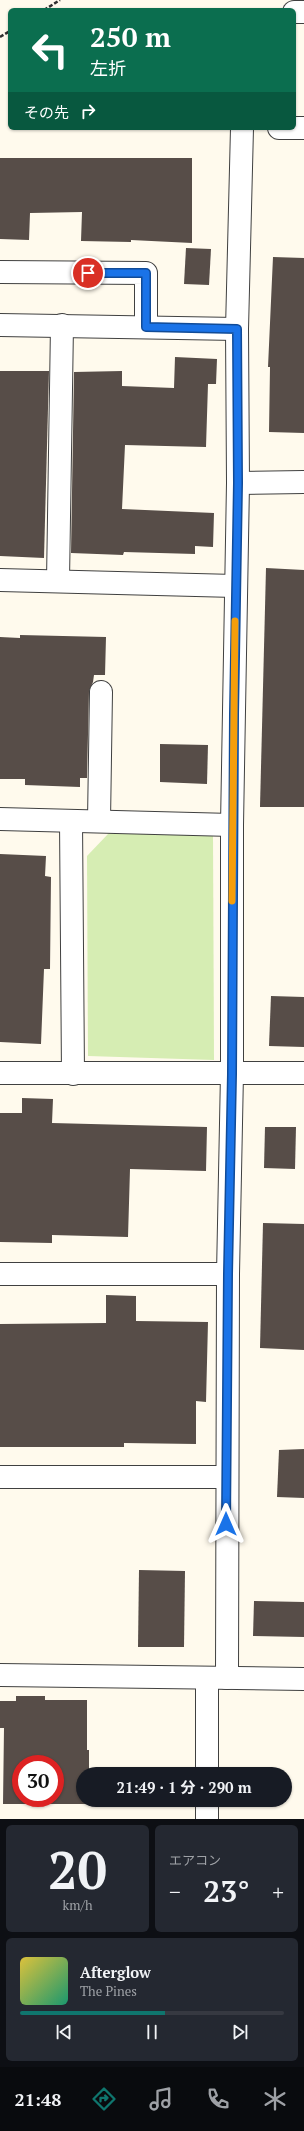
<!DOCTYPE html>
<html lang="ja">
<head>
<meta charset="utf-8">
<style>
  body { margin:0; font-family:"PT Serif","Noto Sans JP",serif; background:#242831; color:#f1f3f6; height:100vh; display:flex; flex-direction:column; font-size:15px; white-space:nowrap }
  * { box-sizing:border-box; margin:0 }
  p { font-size:13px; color:#9ea1a6 }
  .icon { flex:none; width:22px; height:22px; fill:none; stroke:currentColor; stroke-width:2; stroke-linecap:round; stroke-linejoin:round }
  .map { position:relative; height:1819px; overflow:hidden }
  .drawer { display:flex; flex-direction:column; gap:6px; padding:6px; background:#0d0f14; flex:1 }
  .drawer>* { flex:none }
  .guide { position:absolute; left:8px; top:8px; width:288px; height:122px; border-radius:6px; box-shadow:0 1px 3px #0004; background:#0b6e4f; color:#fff; overflow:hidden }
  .speed { position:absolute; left:12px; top:1755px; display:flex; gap:8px; font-size:20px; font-weight:700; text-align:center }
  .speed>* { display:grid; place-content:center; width:52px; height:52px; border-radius:50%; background:#171b24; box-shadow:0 1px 3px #0004; line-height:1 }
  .speed .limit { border:6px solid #d22; background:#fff; color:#111 }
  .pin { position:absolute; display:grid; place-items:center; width:34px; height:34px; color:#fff; margin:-17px; border:2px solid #fff; border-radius:50%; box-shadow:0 1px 4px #0007 }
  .me { position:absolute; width:44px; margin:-22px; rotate:0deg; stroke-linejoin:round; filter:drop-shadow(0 0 3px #0008) }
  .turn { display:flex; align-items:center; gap:14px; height:84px; padding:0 16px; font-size:18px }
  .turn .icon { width:52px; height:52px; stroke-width:2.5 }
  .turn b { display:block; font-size:28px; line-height:34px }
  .then { display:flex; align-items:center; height:38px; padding:0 16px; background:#0003; gap:8px; font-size:15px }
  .big { font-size:30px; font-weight:700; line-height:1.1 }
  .drawer .card { flex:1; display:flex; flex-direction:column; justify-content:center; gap:6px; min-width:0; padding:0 14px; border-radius:6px; background:#242831 }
  .drawer .dial { align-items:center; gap:0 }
  .dial b { font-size:52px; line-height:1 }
  .song { display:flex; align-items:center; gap:12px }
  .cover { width:48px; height:48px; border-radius:6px; background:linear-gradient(135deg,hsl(50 70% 55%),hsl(160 70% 35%)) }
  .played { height:4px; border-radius:2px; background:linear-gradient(90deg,#0f766e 55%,#363941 55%) }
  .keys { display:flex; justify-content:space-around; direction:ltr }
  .heat { display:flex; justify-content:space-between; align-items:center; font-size:22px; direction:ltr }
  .drawer .tiles { flex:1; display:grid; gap:6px; grid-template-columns:1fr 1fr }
  .card:last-child { grid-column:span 2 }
  .trip { position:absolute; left:76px; top:1767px; width:216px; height:40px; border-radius:20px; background:#171b24; box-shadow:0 1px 3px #0004; font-weight:700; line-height:40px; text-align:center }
  .tab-bar { display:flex; height:64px; justify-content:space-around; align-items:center; background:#090b0e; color:#9ea1a6 }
  .tab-bar .icon { width:28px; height:28px }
  .tab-bar .selected { color:#0f766e }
  .tab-bar b { font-size:18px; color:#f1f3f6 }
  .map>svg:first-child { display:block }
  .green { fill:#d6edb3 }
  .building { fill:#574d48; fill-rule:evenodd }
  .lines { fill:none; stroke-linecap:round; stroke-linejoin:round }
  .minor-casing { stroke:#404040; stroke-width:24 }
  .path { stroke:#2f2f2f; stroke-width:2.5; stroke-dasharray:4 2; stroke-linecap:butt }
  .minor { stroke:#fff; stroke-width:22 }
  .route-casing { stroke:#114b97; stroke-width:10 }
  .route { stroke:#1a73e8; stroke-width:7 }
  .slow { stroke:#f59e0b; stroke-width:7 }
</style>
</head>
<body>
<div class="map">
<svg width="304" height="1819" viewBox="0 0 304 1819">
  <rect width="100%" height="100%" fill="#fffaed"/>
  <path class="green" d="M 109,833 L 213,834 L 214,1060 L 88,1056 L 87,856 Z"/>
  <g class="building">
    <path d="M 0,158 L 192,158 L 192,243 L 131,240 L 131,242 L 81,241 L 82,212 L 30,213 L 29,240 L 0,239 Z"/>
    <path d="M 186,248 L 211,249 L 209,285 L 184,284 Z"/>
    <path d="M 273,257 L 304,258 L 304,433 L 269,432 L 270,367 L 268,367 Z"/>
    <path d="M 175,357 L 217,359 L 216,384 L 208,384 L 206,447 L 125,445 L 122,509 L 214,513 L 213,547 L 195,546 L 195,554 L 124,552 L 123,555 L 71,553 L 74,372 L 122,371 L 122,386 L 174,388 Z"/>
    <path d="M 0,371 L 49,371 L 44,558 L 0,556 Z"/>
    <path d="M 266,568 L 304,570 L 304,807 L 260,807 Z"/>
    <path d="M 20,635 L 106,637 L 105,675 L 94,675 L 93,682 L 89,691 L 87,778 L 80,778 L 80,787 L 25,785 L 25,779 L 0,779 L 0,637 L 20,638 Z"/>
    <path d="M 160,744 L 208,745 L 207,784 L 160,782 Z"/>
    <path d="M 0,854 L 46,856 L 45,876 L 51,877 L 50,969 L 44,969 L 41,1044 L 0,1042 Z"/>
    <path d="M 271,996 L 304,997 L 304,1047 L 269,1046 Z"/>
    <path d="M 22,1098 L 53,1099 L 52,1123 L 207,1127 L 206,1171 L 130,1169 L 128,1237 L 52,1235 L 52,1243 L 0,1242 L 0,1113 L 22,1113 Z"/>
    <path d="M 265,1127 L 296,1127 L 295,1169 L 264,1168 Z"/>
    <path d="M 263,1223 L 304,1224 L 304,1350 L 260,1348 Z"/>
    <path d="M 106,1295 L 136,1296 L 136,1321 L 208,1322 L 206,1402 L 196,1401 L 196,1444 L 124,1443 L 124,1447 L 0,1447 L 0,1324 L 106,1323 Z"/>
    <path d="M 304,1449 L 304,1498 L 277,1497 L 279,1450 Z"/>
    <path d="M 139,1570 L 185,1571 L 184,1647 L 138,1647 Z"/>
    <path d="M 254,1601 L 304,1602 L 304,1637 L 253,1636 Z"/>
    <path d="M 16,1696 L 45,1696 L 45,1700 L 87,1700 L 87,1750 L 89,1750 L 89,1774 L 83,1774 L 83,1800 L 89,1800 L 89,1804 L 3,1804 L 4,1728 L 0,1728 L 0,1701 L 16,1701 ZM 21,1764 L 55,1764 L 55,1798 L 21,1798 Z"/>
  </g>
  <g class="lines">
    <g class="minor-casing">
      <g id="minor">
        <path d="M 294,12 L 304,12"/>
        <path d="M 279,128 L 304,128"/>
        <path d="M 0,272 L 146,273 L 146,327"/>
        <path d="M 0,325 L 237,329"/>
        <path d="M 238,483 L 304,482"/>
        <path d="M 0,580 L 235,586"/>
        <path d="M 58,581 L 62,325"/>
        <path d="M 0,819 L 232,825"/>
        <path d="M 71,821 L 73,1074"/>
        <path d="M 99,821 L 101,692"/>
        <path d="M 0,1073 L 304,1073"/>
        <path d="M 0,1274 L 228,1274"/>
        <path d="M 0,1477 L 226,1477"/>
        <path d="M 0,1675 L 304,1679"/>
        <path d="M 227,1678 L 228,1274 L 232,1073 L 232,825 L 238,483 L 237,329 L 242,128"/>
        <path d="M 207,1774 L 207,1678"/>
        <path d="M 207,1819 L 207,1800"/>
      </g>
    </g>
    <g class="path">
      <path d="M 44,10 L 60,0"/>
      <path d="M 0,37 L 10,31"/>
    </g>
    <use href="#minor" class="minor"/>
  </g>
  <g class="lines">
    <g class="route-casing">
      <path id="route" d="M 88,273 L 146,273 L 146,327 L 237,329 L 238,483 L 234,714 L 232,1074 L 228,1274 L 226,1524"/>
    </g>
    <use href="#route" class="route"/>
    <path class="slow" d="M 232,901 L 235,621"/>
  </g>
</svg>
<div class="speed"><div class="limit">30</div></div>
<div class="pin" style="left:88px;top:273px;background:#d93025"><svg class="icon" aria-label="arrive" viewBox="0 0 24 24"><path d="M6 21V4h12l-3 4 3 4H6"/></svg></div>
<svg class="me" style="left:226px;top:1524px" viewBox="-20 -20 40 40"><path d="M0-17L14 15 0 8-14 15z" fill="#1a73e8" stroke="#fff" stroke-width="4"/></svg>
<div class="trip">21:49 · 1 分 · 290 m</div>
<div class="guide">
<div class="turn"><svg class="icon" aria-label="left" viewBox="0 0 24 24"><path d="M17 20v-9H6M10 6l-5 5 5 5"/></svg><div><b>250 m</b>左折</div></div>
<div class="then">その先<svg class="icon" aria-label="right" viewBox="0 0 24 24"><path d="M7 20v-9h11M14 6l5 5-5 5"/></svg></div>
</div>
</div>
<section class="drawer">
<div class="tiles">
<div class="card dial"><b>20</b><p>km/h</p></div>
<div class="card"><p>エアコン</p>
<div class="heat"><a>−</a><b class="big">23°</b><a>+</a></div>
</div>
<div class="card">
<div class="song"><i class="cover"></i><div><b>Afterglow</b><p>The Pines</p></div></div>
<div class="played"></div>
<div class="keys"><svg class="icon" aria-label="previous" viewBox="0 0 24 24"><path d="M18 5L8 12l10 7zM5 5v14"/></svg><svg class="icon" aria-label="pause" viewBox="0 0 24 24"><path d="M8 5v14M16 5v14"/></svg><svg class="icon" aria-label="next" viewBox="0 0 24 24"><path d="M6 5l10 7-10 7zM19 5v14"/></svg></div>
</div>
</div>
</section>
<nav class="tab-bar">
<b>21:48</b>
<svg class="icon selected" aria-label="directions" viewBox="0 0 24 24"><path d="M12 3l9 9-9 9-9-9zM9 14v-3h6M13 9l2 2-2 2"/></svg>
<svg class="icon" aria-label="music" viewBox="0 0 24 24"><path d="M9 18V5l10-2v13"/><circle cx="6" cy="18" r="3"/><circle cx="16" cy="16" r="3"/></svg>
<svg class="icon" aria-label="phone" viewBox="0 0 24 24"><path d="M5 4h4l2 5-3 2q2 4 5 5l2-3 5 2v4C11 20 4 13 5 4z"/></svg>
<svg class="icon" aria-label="climate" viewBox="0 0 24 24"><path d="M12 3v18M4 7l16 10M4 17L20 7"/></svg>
</nav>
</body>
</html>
